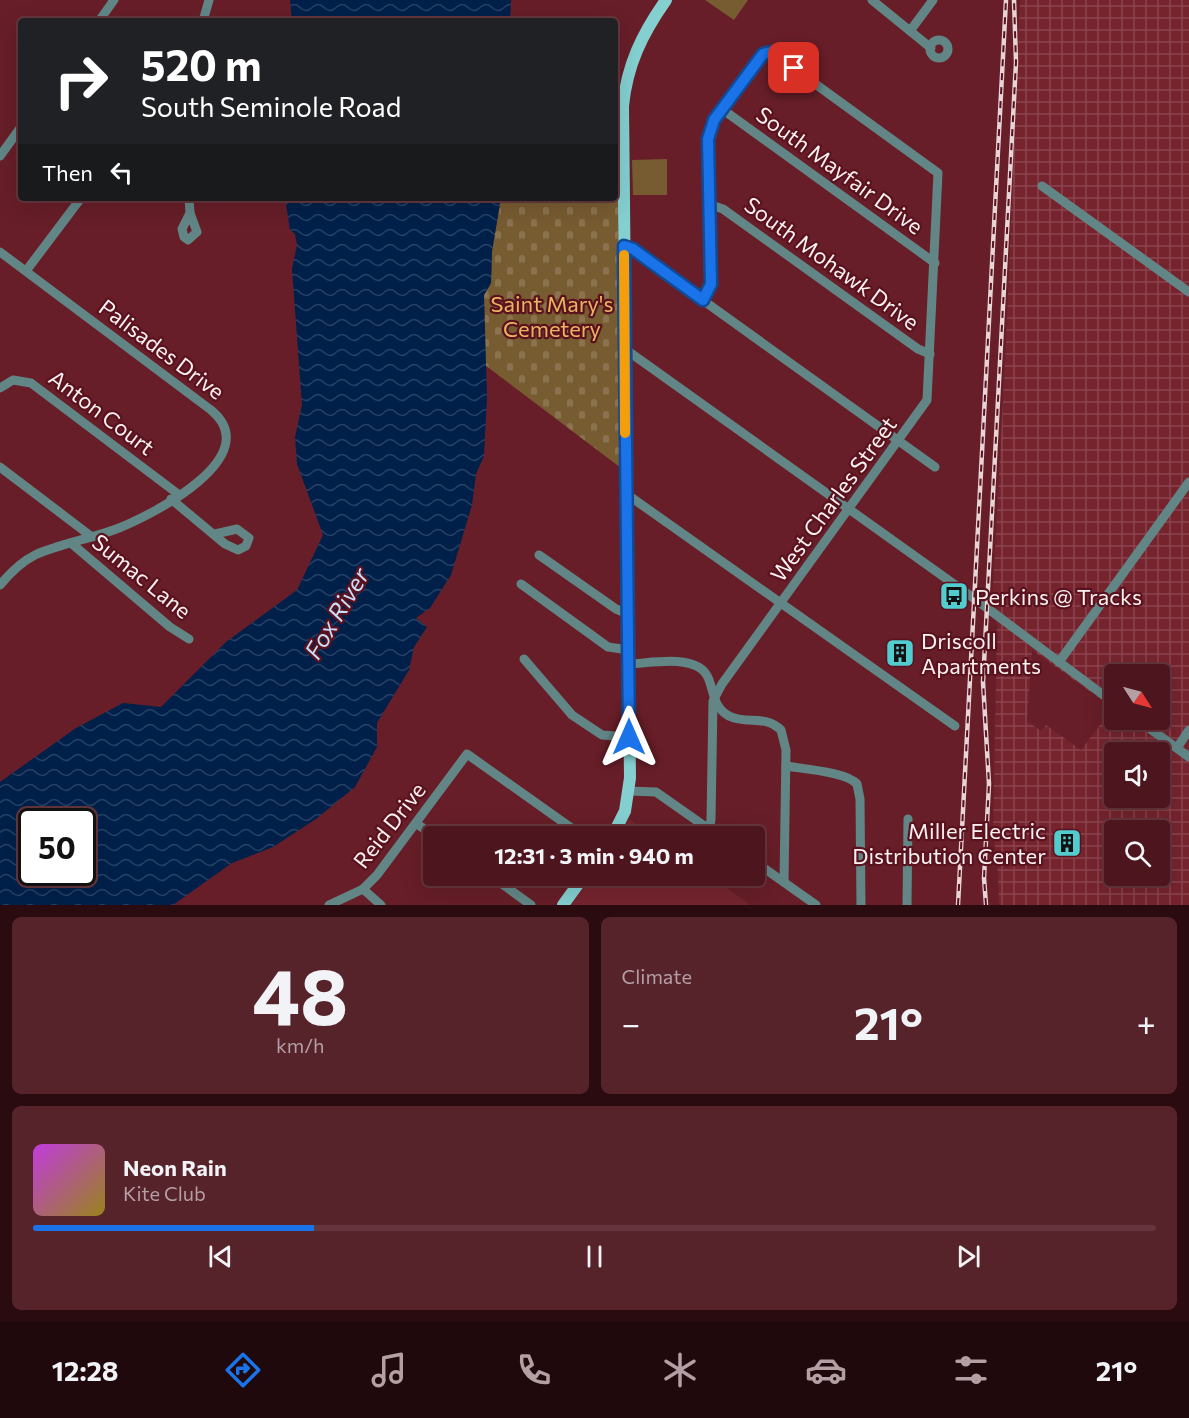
<!DOCTYPE html>
<html lang="en">
<head>
<meta charset="utf-8">
<style>
  body { margin:0; font-family:Commissioner,sans-serif; background:#57232b; color:#f1f3f6; height:100vh; display:flex; flex-direction:column; font-size:22px; white-space:nowrap }
  * { box-sizing:border-box; margin:0 }
  p { font-size:20px; color:#b39fa4 }
  .icon { flex:none; width:33px; height:33px; fill:none; stroke:currentColor; stroke-width:2; stroke-linecap:round; stroke-linejoin:round }
  .map { position:relative; height:905px; overflow:hidden }
  .panel { display:flex; flex-direction:column; gap:12px; padding:12px; background:#2a0c10; flex:1 }
  .panel>* { flex:none }
  .hud { position:absolute; left:18px; top:18px; width:600px; height:183px; border-radius:6px; box-shadow:0 6px 24px #0002,0 0 0 2px #64353c; background:#202124; color:#fff; overflow:hidden }
  .needle { width:39px; rotate:126deg }
  .controls { position:absolute; left:1104px; top:664px; display:grid; gap:12px }
  .controls a { display:grid; place-items:center; width:66px; height:66px; border-radius:6px; background:#4d161e; box-shadow:0 6px 24px #0002,0 0 0 2px #64353c; font-size:30px }
  .speed { position:absolute; left:18px; top:808px; display:flex; gap:12px; font-size:30px; font-weight:700; text-align:center }
  .speed>* { display:grid; place-content:center; width:78px; height:78px; border-radius:50%; background:#4d161e; box-shadow:0 6px 24px #0002,0 0 0 2px #64353c; line-height:1 }
  .speed .limit { border:3px solid #111; border-radius:9px; background:#fff; color:#111 }
  .pin { position:absolute; display:grid; place-items:center; width:51px; height:51px; color:#fff; margin:-26px; border-radius:12px; box-shadow:0 3px 9px #0006 }
  .me { position:absolute; width:66px; margin:-33px; rotate:0deg; stroke-linejoin:round; filter:drop-shadow(0 0 4px #0008) }
  .turn { display:flex; align-items:center; gap:21px; height:126px; padding:0 24px; font-size:27px }
  .turn .icon { width:78px; height:78px; stroke-width:2.5 }
  .turn b { display:block; font-size:42px; line-height:51px }
  .then { display:flex; align-items:center; height:57px; padding:0 24px; background:#0003; gap:12px; font-size:22px }
  .big { font-size:45px; font-weight:700; line-height:1.1 }
  .panel .card { flex:1; display:flex; flex-direction:column; justify-content:center; gap:9px; min-width:0; padding:0 21px; border-radius:9px; background:#57232b }
  .panel .dial { align-items:center; gap:0 }
  .dial b { font-size:78px; line-height:1 }
  .song { display:flex; align-items:center; gap:18px }
  .cover { width:72px; height:72px; border-radius:9px; background:linear-gradient(135deg,hsl(290 70% 55%),hsl(50 70% 35%)) }
  .played { height:6px; border-radius:3px; background:linear-gradient(90deg,#1a73e8 25%,#64353c 25%) }
  .keys { display:flex; justify-content:space-around; direction:ltr }
  .heat { display:flex; justify-content:space-between; align-items:center; font-size:33px; direction:ltr }
  .panel .tiles { flex:1; display:grid; gap:12px; grid-template-columns:1fr 1fr }
  .card:last-child { grid-column:span 2 }
  .trip { position:absolute; left:423px; top:826px; width:342px; height:60px; border-radius:6px; background:#4d161e; box-shadow:0 6px 24px #0002,0 0 0 2px #64353c; font-weight:700; line-height:60px; text-align:center }
  .tabs { display:flex; height:96px; justify-content:space-around; align-items:center; background:#1f090c; color:#b39fa4 }
  .tabs .icon { width:42px; height:42px }
  .tabs .active { color:#1a73e8 }
  .tabs b { font-size:27px; color:#f1f3f6 }
  .map>svg:first-child { display:block }
  .built { fill:#75242e }
  .industrial { fill:url(#industrial-grid); fill-rule:evenodd }
  .green { fill:#775b31 }
  .cemetery { fill:url(#cemetery-stones) }
  .water { fill:url(#water-waves); fill-rule:evenodd }
  .lines { fill:none; stroke-linecap:round; stroke-linejoin:round }
  .minor { stroke:#628686; stroke-width:9 }
  .major { stroke:#84cfd0; stroke-width:12 }
  .rail-casing { stroke:#e7d4d5; stroke-width:4.5 }
  .rail { stroke:#5a121e; stroke-width:2; stroke-dasharray:7; stroke-linecap:butt }
  .route-casing { stroke:#114b97; stroke-width:15 }
  .route { stroke:#1a73e8; stroke-width:10 }
  .slow { stroke:#f59e0b; stroke-width:10 }
  .labels { text-anchor:middle; dominant-baseline:central; stroke-width:4.5; stroke-linejoin:round; paint-order:stroke }
  .street-label { font-size:22px; fill:#fbf1f1; stroke:#5a121e }
  .park-label { font-size:22px; fill:#eab562; stroke:#5a121e }
  .poi-label { font-size:22px; fill:#fbf1f1; stroke:#5a121e; text-anchor:start }
  .water-label { font-size:24px; font-style:italic; fill:#c7ddfa; stroke:#5a121e }
</style>
</head>
<body>
<div class="map">
<svg width="1189" height="905" viewBox="0 0 1189 905">
  <defs>
    <pattern id="industrial-grid" width="8" height="8" patternUnits="userSpaceOnUse" patternTransform="scale(1.5)"><rect width="8" height="8" fill="#75242e"/><path d="M0 4h8M4 0v8" fill="none" stroke="#8a444d"/></pattern>
    <pattern id="cemetery-stones" width="16" height="16" patternUnits="userSpaceOnUse" patternTransform="scale(1.5)"><rect width="16" height="16" fill="#775b31"/><path d="M2 7V4a2 2 0 0 1 4 0v3zM10 15v-3a2 2 0 0 1 4 0v3z" fill="#8b734f"/></pattern>
    <pattern id="water-waves" width="16" height="10" patternUnits="userSpaceOnUse" patternTransform="scale(1.5)"><rect width="16" height="10" fill="#00204a"/><path d="M0 5q4-4 8 0t8 0" fill="none" stroke="#264165"/></pattern>
  </defs>
  <rect width="100%" height="100%" fill="#671e28"/>
  <g class="built">
    <path d="M 629,819 L 654,837 L 620,837 Z"/>
    <path d="M 592,876 L 710,876 L 751,905 L 571,905 Z"/>
  </g>
  <path class="industrial" d="M 1020,0 L 1189,0 L 1189,905 L 999,905 L 997,857 L 993,837 L 997,625 L 992,606 L 1006,343 ZM 1032,650 L 1113,708 L 1081,750 L 1046,725 L 1041,731 L 1027,721 ZM 1114,675 L 1160,675 L 1160,720 L 1114,720 ZM 1114,753 L 1160,753 L 1160,798 L 1114,798 ZM 1114,831 L 1160,831 L 1160,876 L 1114,876 Z"/>
  <g class="green">
    <path d="M 705,0 L 748,0 L 734,20 Z"/>
    <path d="M 667,159 L 667,195 L 633,195 L 632,160 Z"/>
  </g>
  <path class="cemetery" d="M 615,93 L 617,94 L 621,468 L 485,365 L 484,295 L 491,283 L 492,251 L 501,198 L 615,198 Z"/>
  <g class="water">
    <path d="M 290,0 L 511,0 L 510,21 L 292,21 Z"/>
    <path d="M 285,198 L 501,198 L 492,251 L 491,283 L 484,295 L 487,397 L 484,456 L 476,474 L 472,505 L 451,575 L 430,608 L 416,618 L 427,627 L 414,647 L 409,670 L 377,723 L 377,747 L 355,787 L 316,819 L 273,847 L 232,863 L 173,905 L 0,905 L 0,782 L 76,728 L 123,703 L 161,707 L 226,642 L 297,590 L 323,535 L 297,464 L 295,437 L 302,405 L 292,269 L 297,245 L 295,234 L 290,230 ZM 32,822 L 82,822 L 82,873 L 32,873 Z"/>
  </g>
  <g class="lines">
    <g class="minor">
      <path d="M 872,0 L 931,48"/>
      <path d="M 99,21 L 114,0"/>
      <path d="M 203,21 L 209,0"/>
      <path d="M 910,31 L 933,0"/>
      <circle cx="939" cy="49" r="9"/>
      <path d="M 722,109 L 935,263"/>
      <path d="M 0,156 L 21,127"/>
      <path d="M 1042,186 L 1189,292"/>
      <path d="M 189,198 L 190,213"/>
      <path d="M 711,205 L 723,209 L 918,349 L 930,354"/>
      <path d="M 190,213 L 197,232 L 188,240 L 184,237 L 182,229 Z"/>
      <path d="M 624,246 L 633,250 L 935,467"/>
      <path d="M 0,252 L 211,410 C 267,456 154,514 119,528 C 91,539 62,543 35,555 C 21,562 10,573 0,585"/>
      <path d="M 26,271 L 81,198"/>
      <path d="M 703,300 L 711,284 L 709,129 L 765,52 L 774,54 L 938,173 L 927,400 L 722,684 L 713,701 L 711,820 L 709,829"/>
      <path d="M 625,349 L 979,602 L 1114,703"/>
      <path d="M 0,388 L 13,380 L 31,383 L 178,494"/>
      <path d="M 0,467 L 92,537"/>
      <path d="M 625,493 L 955,726"/>
      <path d="M 171,499 L 225,544 L 238,550 L 246,546 L 249,538 L 237,529 L 215,534"/>
      <path d="M 71,543 L 170,627 L 189,639"/>
      <path d="M 539,555 L 616,609 L 628,614"/>
      <path d="M 521,584 L 608,647 L 629,650"/>
      <path d="M 524,659 L 572,715 L 602,735 L 629,737"/>
      <path d="M 1059,662 L 1189,482"/>
      <path d="M 629,664 C 649,663 676,658 694,665 C 719,674 705,703 729,716 C 747,725 765,714 781,730 L 786,750 L 784,882"/>
      <path d="M 1138,720 L 1189,757"/>
      <path d="M 1177,748 L 1189,730"/>
      <path d="M 786,766 C 804,769 847,772 857,784 L 860,799 L 861,905"/>
      <path d="M 629,791 L 656,792 L 720,837"/>
      <path d="M 417,824 L 436,837"/>
      <path d="M 754,861 L 816,905"/>
      <path d="M 491,876 L 531,905"/>
      <path d="M 363,889 L 381,905"/>
      <path d="M 329,905 L 363,889 L 377,875 L 467,754 L 584,837"/>
      <path d="M 907,905 L 908,819"/>
    </g>
    <g class="major">
      <path d="M 612,837 L 625,811 L 630,778 L 623,106 C 627,65 642,34 666,0"/>
      <path d="M 563,905 L 584,876"/>
    </g>
    <g class="rail-casing">
      <g id="rail">
        <path d="M 958,905 L 1006,0"/>
        <path d="M 986,905 L 984,878 L 989,784 L 983,682 L 1016,62 L 1014,0"/>
      </g>
    </g>
    <use href="#rail" class="rail"/>
  </g>
  <g class="lines">
    <g class="route-casing">
      <path id="route" d="M 629,737 L 624,246 L 633,249 L 703,300 L 711,284 L 708,139 L 714,120 L 763,54 L 771,52 L 794,68"/>
    </g>
    <use href="#route" class="route"/>
    <path class="slow" d="M 624,255 L 625,433"/>
  </g>
  <defs>
    <g id="bus-square" transform="scale(1.5)"><rect x="-9" y="-9" width="18" height="18" rx="4" fill="#52cdcf" stroke="#5a121e"/><path d="M-5-6H5V4H4V6H2V4H-2V6H-4V4H-5ZM-3.5-4V0h7V-4ZM-3.5 1.2v1.5H-2V1.2ZM2 1.2v1.5H3.5V1.2Z" fill="#111"/></g>
    <g id="building-square" transform="scale(1.5)"><rect x="-9" y="-9" width="18" height="18" rx="4" fill="#52cdcf" stroke="#5a121e"/><path d="M-4-6H4V6H1V3H-1V6H-4ZM-2.5-4.3h1.7v1.8h-1.7ZM.8-4.3h1.7v1.8H.8ZM-2.5-1h1.7V.8h-1.7ZM.8-1h1.7V.8H.8Z" fill="#111"/></g>
  </defs>
  <g fill-rule="evenodd">
    <use href="#bus-square" x="954" y="596"/>
    <use href="#building-square" x="900" y="653"/>
    <use href="#building-square" x="1067" y="843"/>
  </g>
  <g class="labels">
    <g class="street-label">
      <text transform="translate(840 170) rotate(36)">South Mayfair Drive</text>
      <text transform="translate(832 263) rotate(36)">South Mohawk Drive</text>
      <text transform="translate(162 349) rotate(37)">Palisades Drive</text>
      <text transform="translate(102 412) rotate(37)">Anton Court</text>
      <text transform="translate(833 499) rotate(-54)">West Charles Street</text>
      <text transform="translate(142 576) rotate(39)">Sumac Lane</text>
      <text transform="translate(389 825) rotate(-52)">Reid Drive</text>
    </g>
    <g class="park-label">
      <text x="552" y="303">Saint Mary's<tspan x="552" dy="25">Cemetery</tspan></text>
    </g>
    <g class="poi-label">
      <text x="975" y="596">Perkins @ Tracks</text>
      <text x="921" y="640">Driscoll<tspan x="921" dy="25">Apartments</tspan></text>
      <text x="1046" y="830" text-anchor="end">Miller Electric<tspan x="1046" dy="25">Distribution Center</tspan></text>
    </g>
    <g class="water-label">
      <text transform="translate(336 613) rotate(-59)">Fox River</text>
    </g>
  </g>
</svg>
<div class="controls">
<a><svg class="needle" viewBox="-14 -14 28 28"><path d="M0-13l5 13h-10z" fill="#e53935"/><path d="M0 13l5-13h-10z" fill="#b39fa4"/></svg></a>
<a><svg class="icon" aria-label="sound" viewBox="0 0 24 24"><path d="M4 9h4l5-4v14l-5-4H4zM17 9q2 3 0 6"/></svg></a>
<a><svg class="icon" aria-label="search" viewBox="0 0 24 24"><circle cx="10" cy="10" r="6"/><path d="M15 15l6 6"/></svg></a>
</div>
<div class="speed"><div class="limit">50</div></div>
<div class="pin" style="left:794px;top:68px;background:#d93025"><svg class="icon" aria-label="arrive" viewBox="0 0 24 24"><path d="M6 21V4h12l-3 4 3 4H6"/></svg></div>
<svg class="me" style="left:629px;top:737px" viewBox="-20 -20 40 40"><path d="M0-17L14 15 0 8-14 15z" fill="#1a73e8" stroke="#fff" stroke-width="4"/></svg>
<div class="trip">12:31 · 3 min · 940 m</div>
<div class="hud">
<div class="turn"><svg class="icon" aria-label="right" viewBox="0 0 24 24"><path d="M7 20v-9h11M14 6l5 5-5 5"/></svg><div><b>520 m</b>South Seminole Road</div></div>
<div class="then">Then<svg class="icon" aria-label="left" viewBox="0 0 24 24"><path d="M17 20v-9H6M10 6l-5 5 5 5"/></svg></div>
</div>
</div>
<section class="panel">
<div class="tiles">
<div class="card dial"><b>48</b><p>km/h</p></div>
<div class="card"><p>Climate</p>
<div class="heat"><a>−</a><b class="big">21°</b><a>+</a></div>
</div>
<div class="card">
<div class="song"><i class="cover"></i><div><b>Neon Rain</b><p>Kite Club</p></div></div>
<div class="played"></div>
<div class="keys"><svg class="icon" aria-label="previous" viewBox="0 0 24 24"><path d="M18 5L8 12l10 7zM5 5v14"/></svg><svg class="icon" aria-label="pause" viewBox="0 0 24 24"><path d="M8 5v14M16 5v14"/></svg><svg class="icon" aria-label="next" viewBox="0 0 24 24"><path d="M6 5l10 7-10 7zM19 5v14"/></svg></div>
</div>
</div>
</section>
<nav class="tabs">
<b>12:28</b>
<svg class="icon active" aria-label="directions" viewBox="0 0 24 24"><path d="M12 3l9 9-9 9-9-9zM9 14v-3h6M13 9l2 2-2 2"/></svg>
<svg class="icon" aria-label="music" viewBox="0 0 24 24"><path d="M9 18V5l10-2v13"/><circle cx="6" cy="18" r="3"/><circle cx="16" cy="16" r="3"/></svg>
<svg class="icon" aria-label="phone" viewBox="0 0 24 24"><path d="M5 4h4l2 5-3 2q2 4 5 5l2-3 5 2v4C11 20 4 13 5 4z"/></svg>
<svg class="icon" aria-label="climate" viewBox="0 0 24 24"><path d="M12 3v18M4 7l16 10M4 17L20 7"/></svg>
<svg class="icon" aria-label="car" viewBox="0 0 24 24"><path d="M5 17H2v-5l4-1 3-4h7l3 4 3 1v5h-3M9 17h6M6 11h13"/><circle cx="7" cy="17" r="2"/><circle cx="17" cy="17" r="2"/></svg>
<svg class="icon" aria-label="filters" viewBox="0 0 24 24"><path d="M4 7h16M4 17h16"/><circle cx="9" cy="7" r="2"/><circle cx="15" cy="17" r="2"/></svg>
<b>21°</b>
</nav>
</body>
</html>
